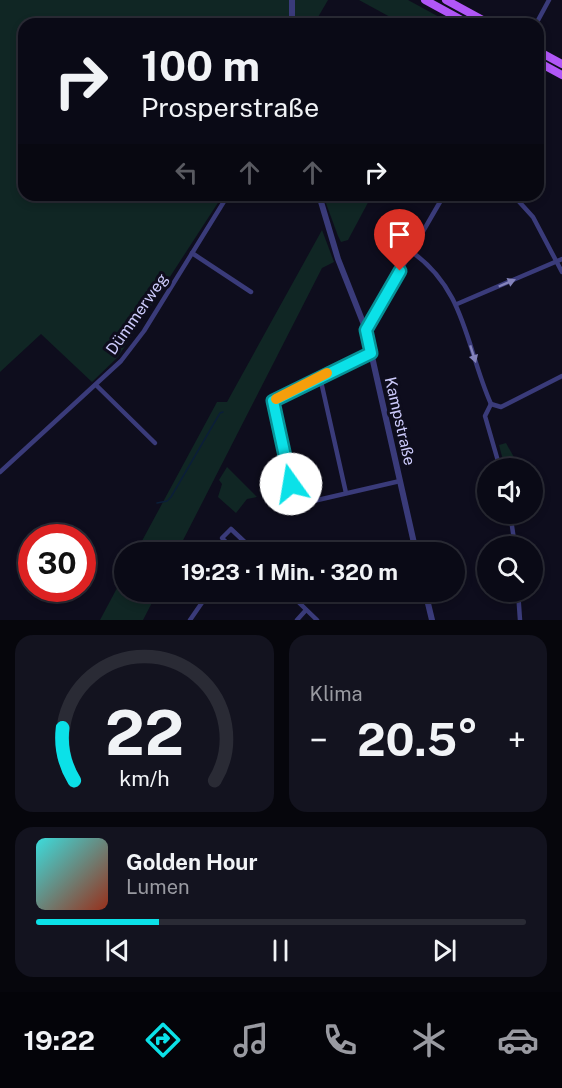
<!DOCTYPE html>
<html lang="de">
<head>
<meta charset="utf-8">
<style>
  body { margin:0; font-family:"Public Sans",sans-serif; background:#13131f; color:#f1f3f6; height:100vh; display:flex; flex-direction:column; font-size:22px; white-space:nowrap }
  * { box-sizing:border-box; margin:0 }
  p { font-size:20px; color:#999aa1 }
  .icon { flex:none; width:33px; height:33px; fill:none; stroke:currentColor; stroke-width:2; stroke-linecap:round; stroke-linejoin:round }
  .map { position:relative; height:620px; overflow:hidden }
  .details { display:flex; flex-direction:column; gap:15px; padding:15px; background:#06060c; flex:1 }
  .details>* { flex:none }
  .banner { position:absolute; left:18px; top:18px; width:526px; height:183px; border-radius:18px; box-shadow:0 3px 9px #0003,0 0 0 2px #2a2b35; background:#0a0a16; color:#f1f3f6; overflow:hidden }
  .tools { position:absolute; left:477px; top:458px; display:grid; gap:12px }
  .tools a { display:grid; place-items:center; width:66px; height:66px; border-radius:50%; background:#0a0a16; box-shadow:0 3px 9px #0003,0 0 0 2px #2a2b35; font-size:30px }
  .speed { position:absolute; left:18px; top:524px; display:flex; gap:12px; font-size:30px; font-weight:700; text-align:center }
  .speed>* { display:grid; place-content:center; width:78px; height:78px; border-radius:50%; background:#0a0a16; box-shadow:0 3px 9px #0003,0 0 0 2px #2a2b35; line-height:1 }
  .speed .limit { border:9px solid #d22; background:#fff; color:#111 }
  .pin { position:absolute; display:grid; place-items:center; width:51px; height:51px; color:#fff; margin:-62px -26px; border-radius:50% 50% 50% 0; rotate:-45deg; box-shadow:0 0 6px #0007 }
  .pin .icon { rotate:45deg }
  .me { position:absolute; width:66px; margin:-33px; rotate:347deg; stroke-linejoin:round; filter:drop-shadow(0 0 4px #0008) }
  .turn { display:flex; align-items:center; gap:21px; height:126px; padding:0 24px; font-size:27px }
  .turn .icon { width:78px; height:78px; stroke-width:2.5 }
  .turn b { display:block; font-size:42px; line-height:51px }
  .lanes { display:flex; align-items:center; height:57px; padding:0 24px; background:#0003; justify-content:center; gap:30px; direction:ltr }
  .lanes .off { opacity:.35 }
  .big { font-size:45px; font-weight:700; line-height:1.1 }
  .details .tile { flex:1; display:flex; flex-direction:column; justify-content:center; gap:9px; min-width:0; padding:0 21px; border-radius:18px; background:#13131f }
  .details .dial { align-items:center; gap:0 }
  .dial svg { height:156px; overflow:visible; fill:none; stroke:#2a2b35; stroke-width:7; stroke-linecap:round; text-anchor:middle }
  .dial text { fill:#f1f3f6; stroke:none }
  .song { display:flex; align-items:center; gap:18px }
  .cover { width:72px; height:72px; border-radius:9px; background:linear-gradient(135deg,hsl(180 70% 55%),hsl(10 70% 35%)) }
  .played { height:6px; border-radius:3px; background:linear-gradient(90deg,#0be1e8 25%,#2a2b35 25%) }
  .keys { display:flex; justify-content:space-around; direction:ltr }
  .heat { display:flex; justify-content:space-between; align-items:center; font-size:33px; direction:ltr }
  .details .tiles { flex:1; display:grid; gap:15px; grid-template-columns:1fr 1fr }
  .tile:last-child { grid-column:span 2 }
  .trip { position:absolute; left:114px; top:542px; width:351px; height:60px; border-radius:30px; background:#0a0a16; box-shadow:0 3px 9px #0003,0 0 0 2px #2a2b35; font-weight:700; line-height:60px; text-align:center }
  .tab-bar { display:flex; height:96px; justify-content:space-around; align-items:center; background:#040409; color:#999aa1 }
  .tab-bar .icon { width:42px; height:42px }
  .tab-bar .on { color:#0be1e8 }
  .tab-bar b { font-size:27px; color:#f1f3f6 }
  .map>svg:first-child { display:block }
  .green { fill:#102624 }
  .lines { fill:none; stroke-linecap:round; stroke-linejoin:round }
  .stream { stroke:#0b1e38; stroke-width:1.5 }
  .minor { stroke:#3a3b7a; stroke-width:4.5 }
  .tertiary { stroke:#3a3b7a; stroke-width:6 }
  .primary { stroke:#b157f7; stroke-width:8 }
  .oneway { fill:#8483bb }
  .route-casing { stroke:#079297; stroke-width:15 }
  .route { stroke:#0be1e8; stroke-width:10 }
  .slow { stroke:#f59e0b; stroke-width:10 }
  .labels { text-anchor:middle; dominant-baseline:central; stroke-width:6; stroke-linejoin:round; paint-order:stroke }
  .street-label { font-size:16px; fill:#cdcbfc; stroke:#0e0d1d }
</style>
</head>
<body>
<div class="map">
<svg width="562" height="620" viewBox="0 0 562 620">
  <rect width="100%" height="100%" fill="#0e0d1d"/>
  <g class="green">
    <path d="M 0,0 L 328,0 L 314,24 L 24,24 L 24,195 L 223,195 L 118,357 L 92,382 L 41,334 L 0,372 Z"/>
    <path d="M 359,0 L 408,0 L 452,24 L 403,24 Z"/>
    <path d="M 323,195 L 372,195 L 348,240 L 341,242 L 338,236 Z"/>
    <path d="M 322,230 L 334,262 L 322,268 L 177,552 L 136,552 L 217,402 L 227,402 Z"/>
    <path d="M 506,443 L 520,468 L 505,468 L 499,445 Z"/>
    <path d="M 227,467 L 257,497 L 247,499 L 236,513 L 218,497 L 222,484 L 219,480 Z"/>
    <path d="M 124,575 L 124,591 L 158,591 L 143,620 L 100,620 Z"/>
  </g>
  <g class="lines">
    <path class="stream" d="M 157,503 L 167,501 L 171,497 L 220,413 L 223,412"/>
    <g class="minor">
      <path d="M 536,24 L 549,0"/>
      <path d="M 513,195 L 533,217 L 562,272"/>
      <path d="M 412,252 C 466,290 466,348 491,404"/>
      <path d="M 192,253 L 251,292"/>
      <path d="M 457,304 L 562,259"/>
      <path d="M 366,330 L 444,195"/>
      <path d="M 371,353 L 273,401 L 296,505 L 400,481"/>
      <path d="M 320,377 L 346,493"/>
      <path d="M 96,385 L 155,443"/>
      <path d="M 491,404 L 501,407 L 562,376"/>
      <path d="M 491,404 L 485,416 L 500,468"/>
      <path d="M 0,472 L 121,361 L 144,331 L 228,195"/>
      <path d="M 510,513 L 515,546"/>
      <path d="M 236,552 L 222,538 L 231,529 L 250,547 L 248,552"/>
      <path d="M 287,591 L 317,620"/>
      <path d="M 518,591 L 520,620"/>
      <path d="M 190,620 L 210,591"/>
      <path d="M 297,620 L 306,610"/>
    </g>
    <g class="tertiary">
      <path d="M 292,0 L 292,24"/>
      <path d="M 319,195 L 338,259 L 366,330 L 416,552"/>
      <path d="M 425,591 L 432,620"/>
    </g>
    <g class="primary">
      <path d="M 425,0 L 469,24"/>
      <path d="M 446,0 L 490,24"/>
      <path d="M 538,51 L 562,64"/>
      <path d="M 538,62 L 562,75"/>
    </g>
  </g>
  <defs><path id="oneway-solid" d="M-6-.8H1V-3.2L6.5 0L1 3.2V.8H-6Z" transform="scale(1.5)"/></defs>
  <g class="oneway">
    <use href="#oneway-solid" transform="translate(507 283) rotate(-23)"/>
    <use href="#oneway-solid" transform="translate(473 354) rotate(72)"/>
  </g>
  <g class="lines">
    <g class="route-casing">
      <path id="route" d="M 291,484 L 273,401 L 371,353 L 366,330 L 400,271"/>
    </g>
    <use href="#route" class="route"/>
    <path class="slow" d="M 276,399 L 327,373"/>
  </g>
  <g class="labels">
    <g class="street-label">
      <text transform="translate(137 314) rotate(-55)">Dümmerweg</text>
      <text transform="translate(400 421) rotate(77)">Kampstraße</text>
    </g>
  </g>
</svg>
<div class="tools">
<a><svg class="icon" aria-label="sound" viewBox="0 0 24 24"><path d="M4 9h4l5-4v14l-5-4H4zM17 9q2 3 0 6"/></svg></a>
<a><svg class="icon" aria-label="search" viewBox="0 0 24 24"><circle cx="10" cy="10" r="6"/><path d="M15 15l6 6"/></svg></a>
</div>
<div class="speed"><div class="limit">30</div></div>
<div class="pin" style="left:400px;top:271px;background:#d93025"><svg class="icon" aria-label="arrive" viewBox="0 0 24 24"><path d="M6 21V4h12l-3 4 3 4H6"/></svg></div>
<svg class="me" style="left:291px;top:484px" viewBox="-20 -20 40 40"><circle r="19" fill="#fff"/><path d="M0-13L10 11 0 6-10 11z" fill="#0be1e8"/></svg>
<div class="trip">19:23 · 1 Min. · 320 m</div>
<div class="banner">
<div class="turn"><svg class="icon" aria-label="right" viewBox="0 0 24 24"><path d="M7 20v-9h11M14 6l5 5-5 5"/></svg><div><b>100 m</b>Prosperstraße</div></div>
<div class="lanes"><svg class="icon off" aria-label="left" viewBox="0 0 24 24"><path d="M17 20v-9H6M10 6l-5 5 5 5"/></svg><svg class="icon off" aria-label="ahead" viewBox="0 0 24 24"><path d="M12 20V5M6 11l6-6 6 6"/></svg><svg class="icon off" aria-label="ahead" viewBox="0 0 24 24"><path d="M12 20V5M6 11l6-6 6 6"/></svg><svg class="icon" aria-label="right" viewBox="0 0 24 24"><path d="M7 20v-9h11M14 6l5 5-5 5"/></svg></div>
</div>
</div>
<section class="details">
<div class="tiles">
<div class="tile dial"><svg viewBox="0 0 100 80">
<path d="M14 69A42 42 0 1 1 86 69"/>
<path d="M14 69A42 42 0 0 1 8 42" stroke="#0be1e8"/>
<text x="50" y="56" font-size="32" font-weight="700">22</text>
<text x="50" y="72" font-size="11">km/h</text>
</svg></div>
<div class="tile"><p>Klima</p>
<div class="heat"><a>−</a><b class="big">20.5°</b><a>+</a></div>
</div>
<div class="tile">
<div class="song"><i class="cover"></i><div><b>Golden Hour</b><p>Lumen</p></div></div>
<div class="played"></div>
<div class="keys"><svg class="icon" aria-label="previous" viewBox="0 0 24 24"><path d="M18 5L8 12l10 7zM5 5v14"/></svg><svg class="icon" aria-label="pause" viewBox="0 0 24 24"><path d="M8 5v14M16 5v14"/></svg><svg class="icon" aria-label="next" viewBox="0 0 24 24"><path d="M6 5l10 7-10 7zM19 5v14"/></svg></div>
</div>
</div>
</section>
<nav class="tab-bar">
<b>19:22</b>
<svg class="icon on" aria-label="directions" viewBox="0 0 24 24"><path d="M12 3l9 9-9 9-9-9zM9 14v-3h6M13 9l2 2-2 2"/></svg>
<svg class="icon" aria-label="music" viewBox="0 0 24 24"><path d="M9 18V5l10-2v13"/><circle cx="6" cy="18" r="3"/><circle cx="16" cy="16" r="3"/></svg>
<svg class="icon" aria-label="phone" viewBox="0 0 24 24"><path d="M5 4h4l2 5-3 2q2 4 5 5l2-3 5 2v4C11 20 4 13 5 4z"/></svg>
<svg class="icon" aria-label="climate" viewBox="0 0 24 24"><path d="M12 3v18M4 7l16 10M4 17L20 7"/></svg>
<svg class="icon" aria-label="car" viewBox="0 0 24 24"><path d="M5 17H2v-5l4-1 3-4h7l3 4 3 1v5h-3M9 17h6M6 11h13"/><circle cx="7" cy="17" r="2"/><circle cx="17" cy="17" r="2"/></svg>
</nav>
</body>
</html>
